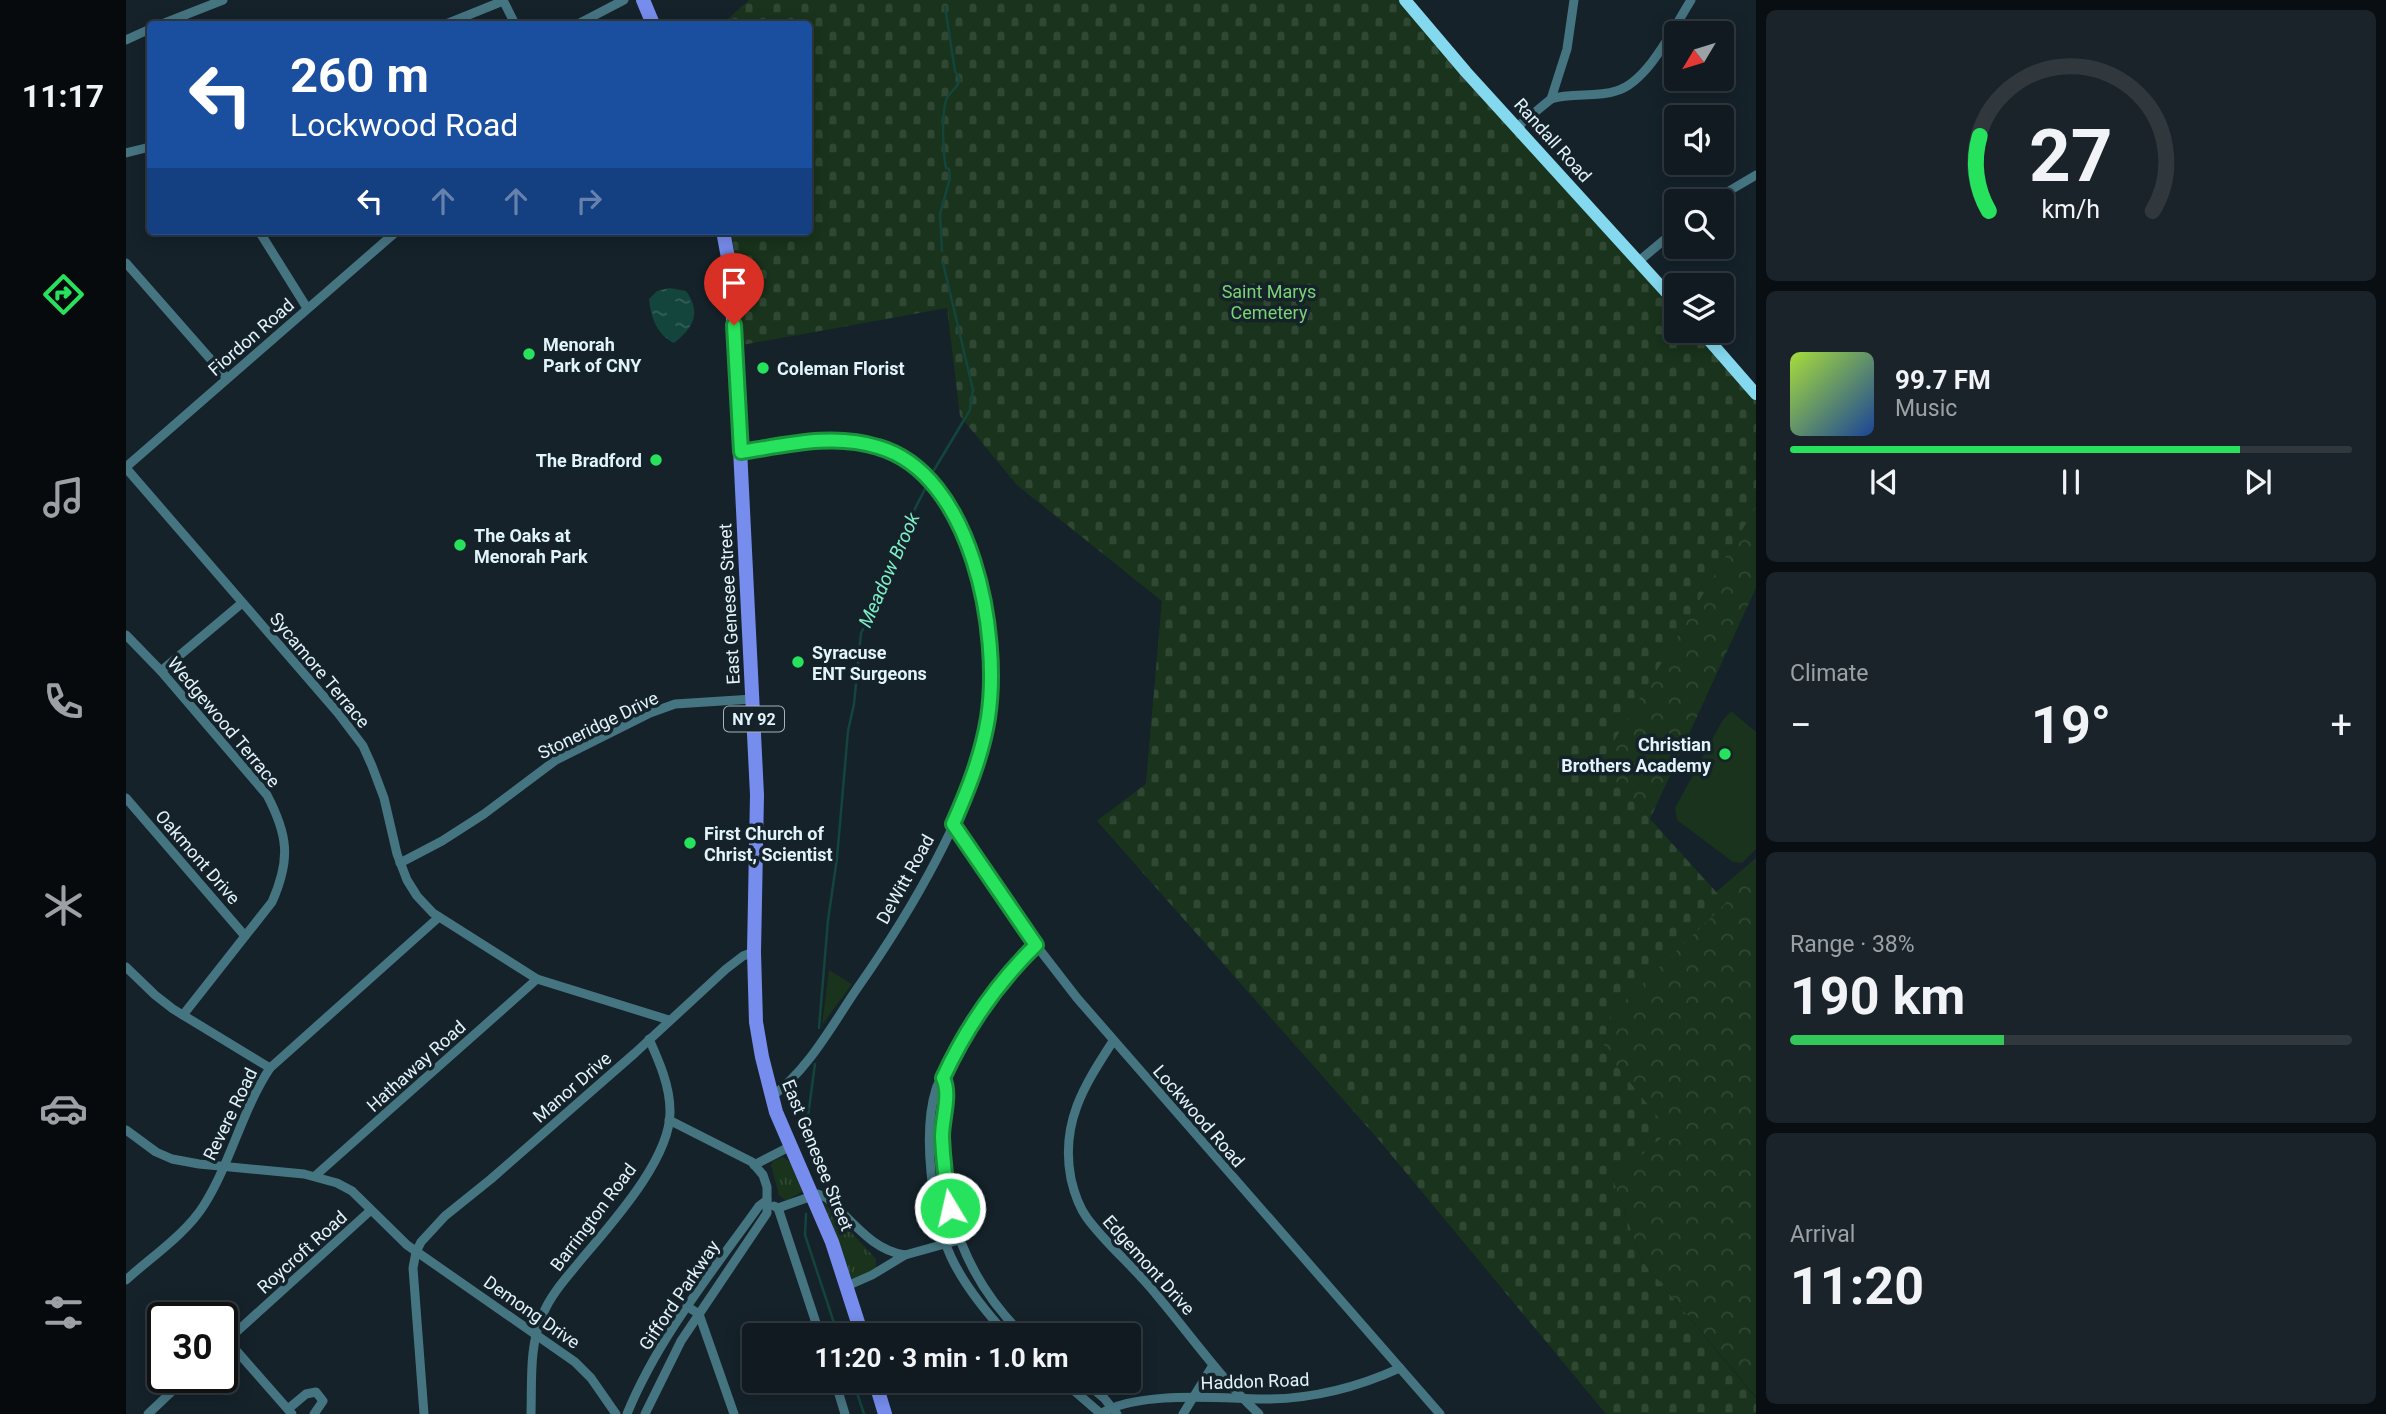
<!DOCTYPE html>
<html lang="en">
<head>
<meta charset="utf-8">
<style>
  body { margin:0; font-family:Roboto,sans-serif; background:#192329; color:#f1f3f6; height:100vh; display:flex; flex-direction:column; font-size:26px; white-space:nowrap }
  * { box-sizing:border-box; margin:0 }
  p { font-size:23px; color:#9ca1a5 }
  .icon { flex:none; width:38px; height:38px; fill:none; stroke:currentColor; stroke-width:2; stroke-linecap:round; stroke-linejoin:round }
  .map { position:relative; flex:1; overflow:hidden }
  .side { display:flex; flex-direction:column; gap:10px; padding:10px; background:#090e12; width:630px }
  .side>* { flex:none }
  .top-card { position:absolute; left:21px; top:21px; width:665px; height:214px; border-radius:7px; box-shadow:0 4px 18px #0003,0 0 0 2px #30383e; background:#1a4fa0; color:#fff; overflow:hidden }
  .needle { width:46px; rotate:232deg }
  .controls { position:absolute; left:1538px; top:21px; display:grid; gap:14px }
  .controls a { display:grid; place-items:center; width:70px; height:70px; border-radius:7px; background:#101a20; box-shadow:0 4px 18px #0003,0 0 0 2px #30383e; font-size:35px }
  .speed { position:absolute; left:21px; top:1302px; display:flex; gap:14px; font-size:35px; font-weight:700; text-align:center }
  .speed>* { display:grid; place-content:center; width:91px; height:91px; border-radius:50%; background:#101a20; box-shadow:0 4px 18px #0003,0 0 0 2px #30383e; line-height:1 }
  .speed .limit { border:4px solid #111; border-radius:10px; background:#fff; color:#111 }
  .pin { position:absolute; display:grid; place-items:center; width:60px; height:60px; color:#fff; margin:-72px -30px; border-radius:50% 50% 50% 0; rotate:-45deg; box-shadow:0 0 7px #0007 }
  .pin .icon { rotate:45deg }
  .me { position:absolute; width:77px; margin:-38px; rotate:351deg; stroke-linejoin:round; filter:drop-shadow(0 0 5px #0008) }
  .turn { display:flex; align-items:center; gap:24px; height:147px; padding:0 28px; font-size:32px }
  .turn .icon { width:91px; height:91px; stroke-width:2.5 }
  .turn b { display:block; font-size:49px; line-height:60px }
  .lanes { display:flex; align-items:center; height:66px; padding:0 28px; background:#0003; justify-content:center; gap:35px; direction:ltr }
  .lanes .off { opacity:.35 }
  .big { font-size:52px; font-weight:700; line-height:1.1 }
  .side .tile { flex:1; display:flex; flex-direction:column; justify-content:center; gap:10px; min-width:0; padding:0 24px; border-radius:10px; background:#192329 }
  .side .dial { align-items:center; gap:0 }
  .dial svg { height:182px; overflow:visible; fill:none; stroke:#30383e; stroke-width:7; stroke-linecap:round; text-anchor:middle }
  .dial text { fill:#f1f3f6; stroke:none }
  .song { display:flex; align-items:center; gap:21px }
  .cover { width:84px; height:84px; border-radius:10px; background:linear-gradient(135deg,hsl(80 70% 55%),hsl(220 70% 35%)) }
  .played { height:7px; border-radius:4px; background:linear-gradient(90deg,#26e25c 80%,#30383e 80%) }
  .keys { display:flex; justify-content:space-around; direction:ltr }
  .heat { display:flex; justify-content:space-between; align-items:center; font-size:38px; direction:ltr }
  .charge { height:10px; border-radius:5px; background:linear-gradient(90deg,#34c759 38%,#30383e 0) }
  .trip { position:absolute; left:616px; top:1323px; width:399px; height:70px; border-radius:7px; background:#101a20; box-shadow:0 4px 18px #0003,0 0 0 2px #30383e; font-weight:700; line-height:70px; text-align:center }
  main { display:flex; flex:1; min-height:0 }
  .dock { display:flex; flex-direction:column; width:126px; justify-content:space-around; align-items:center; background:#060a0d; color:#9ca1a5 }
  .dock .icon { width:49px; height:49px }
  .dock .current { color:#26e25c }
  .dock b { font-size:32px; color:#f1f3f6 }
  .map>svg:first-child { display:block }
  .grass { fill:url(#grass-tufts) }
  .forest { fill:url(#forest-crowns) }
  .cemetery { fill:url(#cemetery-stones) }
  .green { fill:#19331c }
  .water { fill:url(#water-ripples) }
  .lines { fill:none; stroke-linecap:round; stroke-linejoin:round }
  .stream { stroke:#13453c; stroke-width:2.5 }
  .street { stroke:#467582; stroke-width:9 }
  .secondary { stroke:#85d9ef; stroke-width:12 }
  .primary { stroke:#768ded; stroke-width:14 }
  .route-casing { stroke:#19933c; stroke-width:18 }
  .route { stroke:#26e25c; stroke-width:12 }
  .poi-dot { fill:#26e25c; stroke:#15222a; stroke-width:2.5 }
  .labels { text-anchor:middle; dominant-baseline:central; stroke-width:7; stroke-linejoin:round; paint-order:stroke }
  .shield { fill:#15222a; stroke:#a4b4bc; stroke-width:2 }
  .shield-label { font-size:16px; font-weight:bold; fill:#e1f3fb }
  .street-label { font-size:18px; fill:#e1f3fb; stroke:#15222a }
  .park-label { font-size:18px; fill:#7bd375; stroke:#15222a }
  .poi-label { font-size:18px; font-weight:bold; fill:#e1f3fb; stroke:#15222a; text-anchor:start }
  .water-label { font-size:19px; font-style:italic; fill:#7deec6; stroke:#15222a }
</style>
</head>
<body>
<main>
<nav class="dock">
<b>11:17</b>
<svg class="icon current" aria-label="directions" viewBox="0 0 24 24"><path d="M12 3l9 9-9 9-9-9zM9 14v-3h6M13 9l2 2-2 2"/></svg>
<svg class="icon" aria-label="music" viewBox="0 0 24 24"><path d="M9 18V5l10-2v13"/><circle cx="6" cy="18" r="3"/><circle cx="16" cy="16" r="3"/></svg>
<svg class="icon" aria-label="phone" viewBox="0 0 24 24"><path d="M5 4h4l2 5-3 2q2 4 5 5l2-3 5 2v4C11 20 4 13 5 4z"/></svg>
<svg class="icon" aria-label="climate" viewBox="0 0 24 24"><path d="M12 3v18M4 7l16 10M4 17L20 7"/></svg>
<svg class="icon" aria-label="car" viewBox="0 0 24 24"><path d="M5 17H2v-5l4-1 3-4h7l3 4 3 1v5h-3M9 17h6M6 11h13"/><circle cx="7" cy="17" r="2"/><circle cx="17" cy="17" r="2"/></svg>
<svg class="icon" aria-label="filters" viewBox="0 0 24 24"><path d="M4 7h16M4 17h16"/><circle cx="9" cy="7" r="2"/><circle cx="15" cy="17" r="2"/></svg>
</nav>
<div class="map">
<svg width="1630" height="1414" viewBox="0 0 1630 1414">
  <defs>
    <pattern id="grass-tufts" width="24" height="20" patternUnits="userSpaceOnUse" patternTransform="scale(1.75)"><rect width="24" height="20" fill="#19331c"/><path d="M3 7l-1-3M5 7V3M7 7l1-3M15 17l-1-3M17 17v-4M19 17l1-3" fill="none" stroke="#2f4733"/></pattern>
    <pattern id="forest-crowns" width="20" height="18" patternUnits="userSpaceOnUse" patternTransform="scale(1.75)"><rect width="20" height="18" fill="#19331c"/><path d="M2 6a3 3 0 1 1 6 0M12 15a3 3 0 1 1 6 0" fill="none" stroke="#2f4733"/></pattern>
    <pattern id="cemetery-stones" width="16" height="16" patternUnits="userSpaceOnUse" patternTransform="scale(1.75)"><rect width="16" height="16" fill="#19331c"/><path d="M2 7V4a2 2 0 0 1 4 0v3zM10 15v-3a2 2 0 0 1 4 0v3z" fill="#2f4733"/></pattern>
    <pattern id="water-ripples" width="26" height="14" patternUnits="userSpaceOnUse" patternTransform="scale(1.75)"><rect width="26" height="14" fill="#13453c"/><path d="M2 4q2-2 4 0t4 0M15 11q2-2 4 0t4 0" fill="none" stroke="#356059"/></pattern>
  </defs>
  <rect width="100%" height="100%" fill="#15222a"/>
  <g class="grass">
    <path d="M 657,1157 L 664,1162 L 677,1191 L 660,1201 L 653,1195 L 645,1165 L 647,1161 Z"/>
    <path d="M 698,1203 L 750,1259 L 750,1269 L 728,1280 L 724,1276 Z"/>
  </g>
  <path class="forest" d="M 1550,331 L 1630,407 L 1630,588 L 1524,819 L 1590,892 L 1630,858 L 1630,1397 L 1516,1261 L 1487,1180 L 1542,1131 L 1477,1049 L 1484,1015 L 971,821 L 1020,784 L 1036,601 L 890,484 L 913,437 Z"/>
  <path class="cemetery" d="M 623,0 L 1279,0 L 1550,303 L 1550,331 L 1575,331 L 1630,394 L 1630,507 L 1474,764 L 1600,903 L 1484,1015 L 1477,1049 L 1543,1131 L 1487,1180 L 1516,1261 L 1630,1398 L 1630,1414 L 1480,1414 L 1252,1139 L 971,821 L 1020,784 L 1036,601 L 890,484 L 834,416 L 821,308 L 616,345 L 610,262 L 605,231 L 682,231 L 682,24 L 596,24 Z"/>
  <g class="green">
    <path d="M 1605,711 L 1630,732 L 1630,849 L 1616,863 L 1607,862 L 1551,820 L 1549,808 L 1596,721 Z"/>
    <path d="M 703,970 L 726,984 L 696,1025 Z"/>
  </g>
  <path class="water" d="M 544,288 L 560,291 C 576,313 567,328 548,343 C 531,335 525,318 523,299 L 531,291 Z"/>
  <g class="lines">
    <g class="stream">
      <path d="M 816,251 L 814,214 L 824,178 L 823,169 L 820,168 C 817,154 815,111 821,98 C 825,91 831,88 834,80 L 829,71 L 819,7"/>
      <path d="M 808,470 L 844,410 L 847,390 L 817,263"/>
      <path d="M 693,1028 L 702,920 L 711,858 L 722,731 L 728,704 L 735,633 L 752,601 L 774,538 L 799,489"/>
      <path d="M 680,1131 L 689,1064"/>
      <path d="M 680,1214 L 679,1235 L 712,1335"/>
      <path d="M 727,1381 L 738,1414"/>
    </g>
    <g class="street">
      <path d="M 377,0 L 389,24"/>
      <path d="M 36,24 L 97,0"/>
      <path d="M 320,24 L 377,1"/>
      <path d="M 452,24 L 498,0"/>
      <path d="M 0,40 L 24,29"/>
      <path d="M 1425,99 C 1446,92 1469,98 1490,91 C 1522,82 1548,27 1565,0"/>
      <path d="M 1391,127 L 1425,99 L 1441,49 L 1448,0"/>
      <path d="M 0,153 L 24,147"/>
      <path d="M 1586,201 L 1630,175"/>
      <path d="M 133,231 L 181,308"/>
      <path d="M 1513,261 L 1550,230"/>
      <path d="M 0,263 L 101,378"/>
      <path d="M 615,452 C 660,446 706,434 751,446 C 790,457 814,490 832,525 C 846,552 853,580 858,610 C 864,645 866,680 862,715 C 852,802 780,919 730,990 C 705,1027 682,1070 645,1097"/>
      <path d="M 0,467 L 271,231"/>
      <path d="M 0,468 L 212,713 L 237,746 L 246,766 L 258,798 L 271,854 L 281,880 L 291,896 L 307,913 L 411,979 L 543,1020"/>
      <path d="M 0,635 L 35,671 L 141,795 C 162,835 165,859 146,902 L 57,1015"/>
      <path d="M 35,671 L 116,603"/>
      <path d="M 0,798 L 119,936"/>
      <path d="M 827,824 L 910,945 L 951,998 L 1314,1414"/>
      <path d="M 274,863 L 316,841 L 358,814 L 430,760 L 524,713 L 549,704 L 627,699"/>
      <path d="M 0,967 L 29,995 L 47,1009 L 144,1068"/>
      <path d="M 987,1041 C 958,1086 934,1123 945,1179 C 948,1192 953,1207 961,1218 C 981,1245 1008,1267 1029,1293 C 1063,1333 1094,1378 1133,1414"/>
      <path d="M 817,1078 C 825,1094 817,1117 817,1136 C 816,1213 842,1281 897,1335"/>
      <path d="M 0,1130 L 30,1152 L 46,1159 L 73,1164 L 178,1174 L 211,1183 L 226,1191 L 281,1245 L 449,1362 L 465,1378 L 490,1414"/>
      <path d="M 628,1165 L 665,1146"/>
      <path d="M 189,1176 L 411,979"/>
      <path d="M 648,1206 L 652,1208 L 694,1335"/>
      <path d="M 652,1208 L 692,1194 L 701,1198 C 726,1220 745,1250 779,1255"/>
      <path d="M 0,1280 C 24,1258 61,1233 78,1205 C 105,1162 116,1110 144,1068 L 313,917"/>
      <path d="M 721,1286 L 746,1275 L 779,1255 L 833,1240"/>
      <path d="M 562,1307 L 573,1314 L 608,1414"/>
      <path d="M 881,1335 C 860,1312 838,1285 825,1257 C 806,1215 796,1133 810,1089 C 812,1082 817,1077 820,1070 C 842,1024 873,981 910,945"/>
      <path d="M 101,1340 L 166,1414"/>
      <path d="M 96,1345 L 245,1210"/>
      <path d="M 709,1381 L 719,1414"/>
      <path d="M 937,1381 L 975,1414"/>
      <path d="M 958,1381 L 978,1398 L 991,1414"/>
      <path d="M 162,1409 L 180,1394 L 190,1392 L 197,1401 L 188,1414"/>
      <path d="M 22,1414 L 61,1377"/>
      <path d="M 298,1414 L 287,1268 L 290,1252 L 295,1242 L 319,1216 L 365,1179 L 509,1053 L 600,969 L 617,956 L 628,952"/>
      <path d="M 405,1414 C 406,1380 403,1345 417,1314 C 425,1294 441,1277 454,1261 C 484,1225 545,1159 544,1111 C 544,1086 533,1061 523,1039"/>
      <path d="M 501,1414 C 532,1338 586,1272 633,1206 L 641,1200"/>
      <path d="M 519,1414 L 555,1341 L 641,1213 L 641,1187 L 637,1175 L 626,1162 L 543,1120"/>
      <path d="M 974,1414 C 1011,1391 1089,1398 1133,1399 C 1181,1400 1230,1388 1274,1368"/>
      <path d="M 1057,1414 L 1087,1365"/>
    </g>
    <g class="secondary">
      <path d="M 1279,0 L 1340,72 L 1550,303"/>
      <path d="M 1575,331 L 1630,394"/>
    </g>
    <g class="primary">
      <path d="M 517,0 L 527,24"/>
      <path d="M 597,231 L 603,263 L 609,347 L 631,795 L 628,952 L 630,1022 L 636,1057 L 650,1112 L 706,1242 L 736,1335"/>
      <path d="M 749,1381 L 759,1414"/>
    </g>
  </g>
  <g class="lines">
    <g class="route-casing">
      <path id="route" d="M 608,325 L 615,452 C 660,445 707,433 752,447 C 847,474 875,634 862,718 C 856,755 842,790 827,824 L 910,945 C 871,983 840,1028 817,1078 C 825,1095 816,1118 816,1137 C 817,1161 820,1184 824,1208"/>
    </g>
    <use href="#route" class="route"/>
  </g>
  <g class="poi-dot">
    <circle cx="403" cy="354" r="7"/>
    <circle cx="637" cy="368" r="7"/>
    <circle cx="530" cy="460" r="7"/>
    <circle cx="334" cy="545" r="7"/>
    <circle cx="672" cy="662" r="7"/>
    <circle cx="1599" cy="754" r="7"/>
    <circle cx="564" cy="843" r="7"/>
  </g>
  <g class="labels">
    <rect class="shield" x="598" y="706.5" width="60" height="25" rx="5"/>
    <g class="shield-label">
      <text x="628" y="719">NY 92</text>
    </g>
    <g class="street-label">
      <text transform="translate(1427 140) rotate(48)">Randall Road</text>
      <text transform="translate(125 337) rotate(-41)">Fiordon Road</text>
      <text transform="translate(603 604) rotate(-93)">East Genesee Street</text>
      <text transform="translate(194 670) rotate(50)">Sycamore Terrace</text>
      <text transform="translate(98 722) rotate(50)">Wedgewood Terrace</text>
      <text transform="translate(472 725) rotate(-26)">Stoneridge Drive</text>
      <text transform="translate(72 857) rotate(49)">Oakmont Drive</text>
      <text transform="translate(779 879) rotate(-61)">DeWitt Road</text>
      <text transform="translate(290 1066) rotate(-42)">Hathaway Road</text>
      <text transform="translate(446 1087) rotate(-41)">Manor Drive</text>
      <text transform="translate(104 1114) rotate(-64)">Revere Road</text>
      <text transform="translate(1073 1116) rotate(49)">Lockwood Road</text>
      <text transform="translate(692 1155) rotate(68)">East Genesee Street</text>
      <text transform="translate(467 1217) rotate(-53)">Barrington Road</text>
      <text transform="translate(176 1252) rotate(-42)">Roycroft Road</text>
      <text transform="translate(1023 1265) rotate(48)">Edgemont Drive</text>
      <text transform="translate(553 1295) rotate(-56)">Gifford Parkway</text>
      <text transform="translate(406 1312) rotate(35)">Demong Drive</text>
      <text transform="translate(1129 1381) rotate(-2)">Haddon Road</text>
    </g>
    <g class="park-label">
      <text x="1143" y="291">Saint Marys<tspan x="1143" dy="21">Cemetery</tspan></text>
    </g>
    <g class="poi-label">
      <text x="417" y="344">Menorah<tspan x="417" dy="21">Park of CNY</tspan></text>
      <text x="651" y="368">Coleman Florist</text>
      <text x="516" y="460" text-anchor="end">The Bradford</text>
      <text x="348" y="535">The Oaks at<tspan x="348" dy="21">Menorah Park</tspan></text>
      <text x="686" y="652">Syracuse<tspan x="686" dy="21">ENT Surgeons</tspan></text>
      <text x="1585" y="744" text-anchor="end">Christian<tspan x="1585" dy="21">Brothers Academy</tspan></text>
      <text x="578" y="833">First Church of<tspan x="578" dy="21">Christ, Scientist</tspan></text>
    </g>
    <g class="water-label">
      <text transform="translate(763 570) rotate(-66)">Meadow Brook</text>
    </g>
  </g>
</svg>
<div class="controls">
<a><svg class="needle" viewBox="-14 -14 28 28"><path d="M0-13l5 13h-10z" fill="#e53935"/><path d="M0 13l5-13h-10z" fill="#9ca1a5"/></svg></a>
<a><svg class="icon" aria-label="sound" viewBox="0 0 24 24"><path d="M4 9h4l5-4v14l-5-4H4zM17 9q2 3 0 6"/></svg></a>
<a><svg class="icon" aria-label="search" viewBox="0 0 24 24"><circle cx="10" cy="10" r="6"/><path d="M15 15l6 6"/></svg></a>
<a><svg class="icon" aria-label="layers" viewBox="0 0 24 24"><path d="M12 4l9 5-9 5-9-5zM3 14l9 5 9-5"/></svg></a>
</div>
<div class="speed"><div class="limit">30</div></div>
<div class="pin" style="left:608px;top:325px;background:#d93025"><svg class="icon" aria-label="arrive" viewBox="0 0 24 24"><path d="M6 21V4h12l-3 4 3 4H6"/></svg></div>
<svg class="me" style="left:824px;top:1208px" viewBox="-20 -20 40 40"><circle r="17" fill="#26e25c" stroke="#fff" stroke-width="3"/><path d="M0-11L8 9 0 5-8 9z" fill="#fff"/></svg>
<div class="trip">11:20 · 3 min · 1.0 km</div>
<div class="top-card">
<div class="turn"><svg class="icon" aria-label="left" viewBox="0 0 24 24"><path d="M17 20v-9H6M10 6l-5 5 5 5"/></svg><div><b>260 m</b>Lockwood Road</div></div>
<div class="lanes"><svg class="icon" aria-label="left" viewBox="0 0 24 24"><path d="M17 20v-9H6M10 6l-5 5 5 5"/></svg><svg class="icon off" aria-label="ahead" viewBox="0 0 24 24"><path d="M12 20V5M6 11l6-6 6 6"/></svg><svg class="icon off" aria-label="ahead" viewBox="0 0 24 24"><path d="M12 20V5M6 11l6-6 6 6"/></svg><svg class="icon off" aria-label="right" viewBox="0 0 24 24"><path d="M7 20v-9h11M14 6l5 5-5 5"/></svg></div>
</div>
</div>
<section class="side">
<div class="tile dial"><svg viewBox="0 0 100 80">
<path d="M14 69A42 42 0 1 1 86 69"/>
<path d="M14 69A42 42 0 0 1 10 36" stroke="#26e25c"/>
<text x="50" y="56" font-size="32" font-weight="700">27</text>
<text x="50" y="72" font-size="11">km/h</text>
</svg></div>
<div class="tile">
<div class="song"><i class="cover"></i><div><b>99.7 FM</b><p>Music</p></div></div>
<div class="played"></div>
<div class="keys"><svg class="icon" aria-label="previous" viewBox="0 0 24 24"><path d="M18 5L8 12l10 7zM5 5v14"/></svg><svg class="icon" aria-label="pause" viewBox="0 0 24 24"><path d="M8 5v14M16 5v14"/></svg><svg class="icon" aria-label="next" viewBox="0 0 24 24"><path d="M6 5l10 7-10 7zM19 5v14"/></svg></div>
</div>
<div class="tile"><p>Climate</p>
<div class="heat"><a>−</a><b class="big">19°</b><a>+</a></div>
</div>
<div class="tile"><p>Range · 38%</p><b class="big">190 km</b><div class="charge"></div></div>
<div class="tile"><p>Arrival</p><b class="big">11:20</b></div>
</section>
</main>
</body>
</html>
